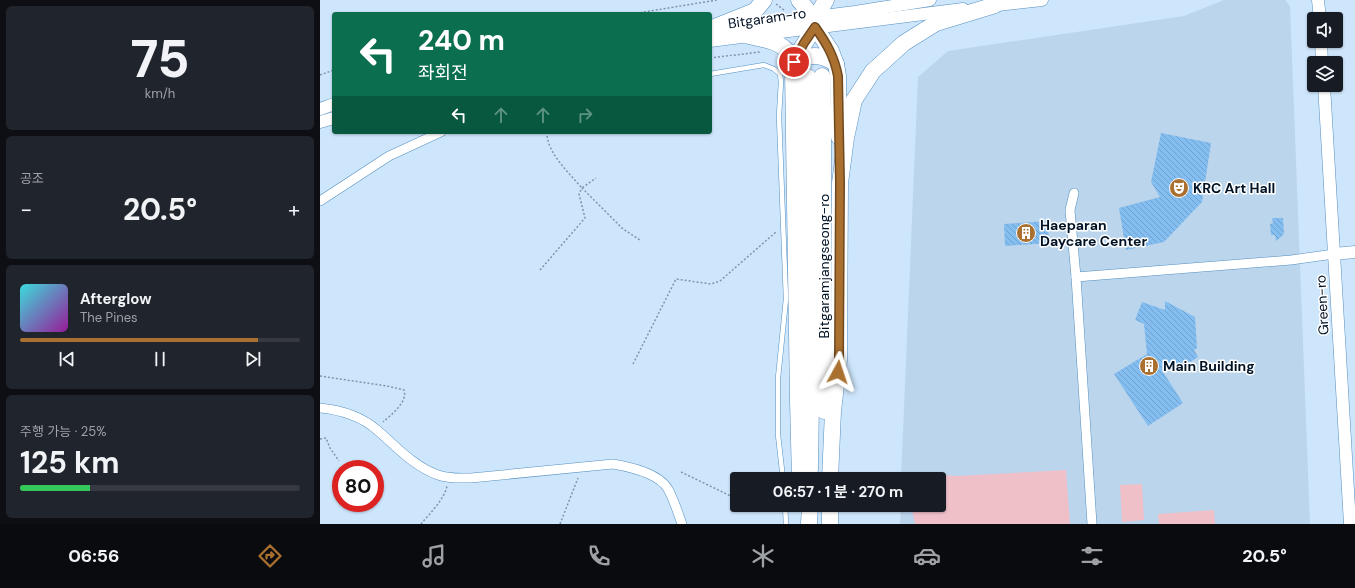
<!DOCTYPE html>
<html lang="ko">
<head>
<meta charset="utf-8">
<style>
  body { margin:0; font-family:"DM Sans","Noto Sans KR",sans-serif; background:#20242c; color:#f1f3f6; height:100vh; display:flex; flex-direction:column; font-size:15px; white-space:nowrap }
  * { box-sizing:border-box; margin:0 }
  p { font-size:13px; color:#9ea1a6 }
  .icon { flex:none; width:22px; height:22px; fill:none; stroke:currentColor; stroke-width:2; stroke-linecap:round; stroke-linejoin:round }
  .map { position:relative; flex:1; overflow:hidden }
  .drawer { display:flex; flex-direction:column; gap:6px; padding:6px; background:#0d0f14; width:320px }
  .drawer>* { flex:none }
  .hud { position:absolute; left:12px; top:12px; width:380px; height:122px; border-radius:4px; box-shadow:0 1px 3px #0004; background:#0b6e4f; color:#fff; overflow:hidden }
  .buttons { position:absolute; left:987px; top:12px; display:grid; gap:8px }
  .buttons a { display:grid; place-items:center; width:36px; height:36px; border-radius:4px; background:#171b24; box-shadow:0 1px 3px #0004; font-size:20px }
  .speed { position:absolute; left:12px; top:460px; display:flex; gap:8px; font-size:20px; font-weight:700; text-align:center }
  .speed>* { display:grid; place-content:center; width:52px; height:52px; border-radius:50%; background:#171b24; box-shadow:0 1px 3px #0004; line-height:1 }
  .speed .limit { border:6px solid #d22; background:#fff; color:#111 }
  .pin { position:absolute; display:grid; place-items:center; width:34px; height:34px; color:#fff; margin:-17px; border:2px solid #fff; border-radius:50%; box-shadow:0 1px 4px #0007 }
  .me { position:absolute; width:44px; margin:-22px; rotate:5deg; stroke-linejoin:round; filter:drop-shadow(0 0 3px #0008) }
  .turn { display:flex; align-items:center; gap:14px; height:84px; padding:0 20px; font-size:18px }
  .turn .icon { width:52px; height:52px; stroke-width:2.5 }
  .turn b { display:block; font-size:28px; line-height:34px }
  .lanes { display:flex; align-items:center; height:38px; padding:0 20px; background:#0003; justify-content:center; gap:20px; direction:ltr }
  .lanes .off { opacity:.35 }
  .big { font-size:30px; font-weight:700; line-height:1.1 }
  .drawer .card { flex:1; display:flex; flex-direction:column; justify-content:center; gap:6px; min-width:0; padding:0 14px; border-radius:6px; background:#20242c }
  .drawer .dial { align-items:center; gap:0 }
  .dial b { font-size:52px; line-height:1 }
  .song { display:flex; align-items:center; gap:12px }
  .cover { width:48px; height:48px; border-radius:6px; background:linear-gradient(135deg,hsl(180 70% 55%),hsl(300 70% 35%)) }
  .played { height:4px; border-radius:2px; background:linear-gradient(90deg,#a9702f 85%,#363941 85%) }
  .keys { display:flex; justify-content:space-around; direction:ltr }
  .heat { display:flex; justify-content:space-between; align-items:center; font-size:22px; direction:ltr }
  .charge { height:6px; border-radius:3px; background:linear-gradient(90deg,#34c759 25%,#363941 0) }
  .trip { position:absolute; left:410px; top:472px; width:216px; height:40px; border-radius:4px; background:#171b24; box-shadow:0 1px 3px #0004; font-weight:700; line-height:40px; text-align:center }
  .tabs { display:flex; height:64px; justify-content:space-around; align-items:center; background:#090b0e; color:#9ea1a6 }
  .tabs .icon { width:28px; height:28px }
  .tabs .current { color:#a9702f }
  .tabs b { font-size:18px; color:#f1f3f6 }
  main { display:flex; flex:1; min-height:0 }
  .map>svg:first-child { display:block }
  .built { fill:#bbd5ed }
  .green { fill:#f0c0c9 }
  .building { fill:url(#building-back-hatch) }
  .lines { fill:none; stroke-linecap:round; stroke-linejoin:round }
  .lane-casing { stroke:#548fc0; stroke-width:5.5 }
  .street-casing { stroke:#548fc0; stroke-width:10 }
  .secondary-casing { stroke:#548fc0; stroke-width:13 }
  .highway-casing { stroke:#548fc0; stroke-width:17 }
  .path { stroke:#7f94a9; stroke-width:1.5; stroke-dasharray:2 2; stroke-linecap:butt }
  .lane { stroke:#fff; stroke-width:4.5 }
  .street { stroke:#fff; stroke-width:9 }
  .secondary { stroke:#fff; stroke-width:12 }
  .highway { stroke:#fff; stroke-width:16 }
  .route-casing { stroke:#6e491f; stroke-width:10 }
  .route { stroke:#a9702f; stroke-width:7 }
  .labels { text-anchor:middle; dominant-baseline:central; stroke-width:3; stroke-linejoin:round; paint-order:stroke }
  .street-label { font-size:14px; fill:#001225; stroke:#fff }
  .poi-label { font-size:14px; font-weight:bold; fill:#001225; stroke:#fff; text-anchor:start }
</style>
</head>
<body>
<main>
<section class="drawer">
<div class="card dial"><b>75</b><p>km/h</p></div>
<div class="card"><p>공조</p>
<div class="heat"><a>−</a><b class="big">20.5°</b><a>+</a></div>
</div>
<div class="card">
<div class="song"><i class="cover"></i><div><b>Afterglow</b><p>The Pines</p></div></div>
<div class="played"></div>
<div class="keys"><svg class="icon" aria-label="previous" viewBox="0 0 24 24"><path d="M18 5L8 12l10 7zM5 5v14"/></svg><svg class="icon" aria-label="pause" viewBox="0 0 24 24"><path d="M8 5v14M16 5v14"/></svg><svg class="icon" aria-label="next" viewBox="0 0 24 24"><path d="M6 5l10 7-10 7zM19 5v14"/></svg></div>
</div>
<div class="card"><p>주행 가능 · 25%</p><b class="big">125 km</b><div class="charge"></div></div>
</section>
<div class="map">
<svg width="1035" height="524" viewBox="0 0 1035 524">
  <defs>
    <pattern id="building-back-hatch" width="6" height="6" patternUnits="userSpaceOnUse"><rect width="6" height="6" fill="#84bdef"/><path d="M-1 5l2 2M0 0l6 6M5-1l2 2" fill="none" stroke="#70a1cd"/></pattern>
  </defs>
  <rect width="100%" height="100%" fill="#cee6fc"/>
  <path class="built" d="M 904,0 L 965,0 L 970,6 L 990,524 L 580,524 L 581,505 L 619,505 L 619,479 L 581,479 L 598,77 L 628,51 L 864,16 Z"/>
  <g class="green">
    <path d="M 746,470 L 750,524 L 595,524 L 591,505 L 619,505 L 619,479 L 593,479 L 597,475 L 612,474 L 637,476 Z"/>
    <path d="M 822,484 L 824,520 L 802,522 L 800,485 Z"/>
    <path d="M 894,510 L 895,524 L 839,524 L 838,514 Z"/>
  </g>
  <g class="building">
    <path d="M 841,133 L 891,143 L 882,202 L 844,242 L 806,250 L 799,208 L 840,197 L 831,182 Z"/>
    <path d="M 952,218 L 963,218 L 964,233 L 962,236 L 956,241 L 955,235 L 951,235 L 950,224 L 953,223 Z"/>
    <path d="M 728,221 L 729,243 L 685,246 L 684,224 Z"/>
    <path d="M 845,301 L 875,317 L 877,348 L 874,350 L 878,357 L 859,369 L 856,364 L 843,372 L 863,403 L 828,426 L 794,374 L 827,354 L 824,324 L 815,320 L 822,302 L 845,310 Z"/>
  </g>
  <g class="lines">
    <g class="lane-casing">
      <g id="lane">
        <path d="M 390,74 L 444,65 L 454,69 L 460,74 L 461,82 L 459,116 L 466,299 L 458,378 L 458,435 L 463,479"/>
        <path d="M 465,505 L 466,524"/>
      </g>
    </g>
    <g class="street-casing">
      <g id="street">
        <path d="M 754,193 L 750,210 L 756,277 L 772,524"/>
        <path d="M 0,201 L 69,156 L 121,132"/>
        <path d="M 756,277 L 971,260 L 1014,254"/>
        <path d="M 0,408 C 20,410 41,416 57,430 C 76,446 93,466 118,475 C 129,479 140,478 151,478 L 293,464 C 310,467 339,473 348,489 C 354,500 358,513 362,524"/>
      </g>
    </g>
    <g class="secondary-casing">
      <g id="secondary">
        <path d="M 998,0 L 1000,19"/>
        <path d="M 668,6 L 722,0"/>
        <path d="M 401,29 L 535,12 L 610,0"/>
        <path d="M 390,41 L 643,9"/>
        <path d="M 1001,41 L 1002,63"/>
        <path d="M 1004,85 L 1030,524"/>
        <path d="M 0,109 L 14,104"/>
        <path d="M 0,122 L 14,118"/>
        <path d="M 1014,254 L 1035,252"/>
      </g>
    </g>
    <g class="highway-casing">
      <g id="highway">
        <path d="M 479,0 L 493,17 L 495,27 L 511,51 L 516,64 L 518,76 L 519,137"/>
        <path d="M 493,17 L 499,12 L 506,0"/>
        <path d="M 390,29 L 435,11 L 444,0"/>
        <path d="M 429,36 C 442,39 462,41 469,54 C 471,59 472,65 473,70 L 478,401 L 480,479"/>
        <path d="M 473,68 L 479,52 L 495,27"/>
        <path d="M 473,70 C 475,68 476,64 479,62 C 490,52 506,56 516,64"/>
        <path d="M 502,76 L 503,110 L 504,411"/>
        <path d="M 488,77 L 492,333 L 490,470"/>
        <path d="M 510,479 L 513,411 L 519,360 L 520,183 L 526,138 L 534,100 L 553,71 L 584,43 L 616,23 L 675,5"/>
        <path d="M 489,524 L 490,505"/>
        <path d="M 510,524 L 510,505"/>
      </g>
    </g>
    <g class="path">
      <path d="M 456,4 L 464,10"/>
      <path d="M 312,14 L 397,0"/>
      <path d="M 390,58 L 440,52"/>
      <path d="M 0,75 L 14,70"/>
      <path d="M 227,132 C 226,152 250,174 262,188 L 276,178"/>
      <path d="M 220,270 L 265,218 L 259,194 L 262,188 L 303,229 L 320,240"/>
      <path d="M 313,364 L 356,279 L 391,284 L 400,281 L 456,232"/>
      <path d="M 0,376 L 67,386 L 84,390 C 88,402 71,415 63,422"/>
      <path d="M 0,439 L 6,438 L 10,448 L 19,461"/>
      <path d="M 361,472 L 417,499"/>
      <path d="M 433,505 L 442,507 L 454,505"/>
      <path d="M 101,524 C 110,513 124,500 127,486"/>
      <path d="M 240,524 L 258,478"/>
    </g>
    <use href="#lane" class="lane"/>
    <use href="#street" class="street"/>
    <use href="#secondary" class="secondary"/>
    <use href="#highway" class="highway"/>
  </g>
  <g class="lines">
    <g class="route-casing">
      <path id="route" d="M 474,62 L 484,43 L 495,27 C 507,44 514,56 518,76 L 520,183 L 519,360 L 518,372"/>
    </g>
    <use href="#route" class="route"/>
  </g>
  <defs>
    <g id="theatre-disc" transform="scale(1)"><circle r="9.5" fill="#a9702f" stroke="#fff"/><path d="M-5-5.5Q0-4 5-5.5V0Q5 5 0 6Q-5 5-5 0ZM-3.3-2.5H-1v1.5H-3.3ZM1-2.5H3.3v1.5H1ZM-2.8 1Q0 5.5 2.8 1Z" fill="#fff"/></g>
    <g id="building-disc" transform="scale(1)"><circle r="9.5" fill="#a9702f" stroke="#fff"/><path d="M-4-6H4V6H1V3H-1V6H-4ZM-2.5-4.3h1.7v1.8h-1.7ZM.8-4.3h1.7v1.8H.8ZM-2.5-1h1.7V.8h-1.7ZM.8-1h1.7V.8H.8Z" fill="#fff"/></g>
  </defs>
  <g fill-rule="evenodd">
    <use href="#theatre-disc" x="859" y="188"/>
    <use href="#building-disc" x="706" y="233"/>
    <use href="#building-disc" x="829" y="366"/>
  </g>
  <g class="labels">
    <g class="street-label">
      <text transform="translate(447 18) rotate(-8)">Bitgaram-ro</text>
      <text transform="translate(504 266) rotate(-90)">Bitgaramjangseong-ro</text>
      <text transform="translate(1002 305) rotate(-93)">Green-ro</text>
    </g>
    <g class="poi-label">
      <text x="873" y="188">KRC Art Hall</text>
      <text x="720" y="225">Haeparan<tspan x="720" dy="16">Daycare Center</tspan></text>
      <text x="843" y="366">Main Building</text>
    </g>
  </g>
</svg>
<div class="buttons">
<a><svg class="icon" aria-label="sound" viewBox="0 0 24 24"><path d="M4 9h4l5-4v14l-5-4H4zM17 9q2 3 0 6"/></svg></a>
<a><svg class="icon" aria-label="layers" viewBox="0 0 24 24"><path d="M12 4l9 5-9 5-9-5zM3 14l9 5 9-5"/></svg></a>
</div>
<div class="speed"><div class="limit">80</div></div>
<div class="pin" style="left:474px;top:62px;background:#d93025"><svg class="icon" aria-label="arrive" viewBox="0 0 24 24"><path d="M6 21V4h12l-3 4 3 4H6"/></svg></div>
<svg class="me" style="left:518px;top:372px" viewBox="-20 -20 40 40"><path d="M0-17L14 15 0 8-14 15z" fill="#a9702f" stroke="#fff" stroke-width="4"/></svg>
<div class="trip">06:57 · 1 분 · 270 m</div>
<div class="hud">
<div class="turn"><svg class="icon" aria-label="left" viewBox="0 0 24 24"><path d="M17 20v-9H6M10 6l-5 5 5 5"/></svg><div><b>240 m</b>좌회전</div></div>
<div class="lanes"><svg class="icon" aria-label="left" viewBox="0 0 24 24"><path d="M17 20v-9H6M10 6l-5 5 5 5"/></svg><svg class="icon off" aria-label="ahead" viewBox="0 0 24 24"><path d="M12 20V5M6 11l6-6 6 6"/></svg><svg class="icon off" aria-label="ahead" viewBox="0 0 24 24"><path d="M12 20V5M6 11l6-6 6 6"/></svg><svg class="icon off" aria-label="right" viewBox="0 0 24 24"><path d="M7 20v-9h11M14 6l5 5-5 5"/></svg></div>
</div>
</div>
</main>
<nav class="tabs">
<b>06:56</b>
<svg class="icon current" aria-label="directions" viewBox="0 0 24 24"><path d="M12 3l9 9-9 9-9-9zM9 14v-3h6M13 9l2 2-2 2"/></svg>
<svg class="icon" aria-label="music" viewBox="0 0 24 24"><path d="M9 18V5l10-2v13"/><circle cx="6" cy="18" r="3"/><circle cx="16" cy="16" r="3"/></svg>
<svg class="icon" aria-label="phone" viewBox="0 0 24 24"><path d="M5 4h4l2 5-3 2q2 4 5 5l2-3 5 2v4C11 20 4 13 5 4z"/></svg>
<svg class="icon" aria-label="climate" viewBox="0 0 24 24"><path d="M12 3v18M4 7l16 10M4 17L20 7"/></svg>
<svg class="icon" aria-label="car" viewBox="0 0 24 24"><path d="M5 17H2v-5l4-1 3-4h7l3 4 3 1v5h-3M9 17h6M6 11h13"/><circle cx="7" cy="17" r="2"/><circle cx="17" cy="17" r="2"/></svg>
<svg class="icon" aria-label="filters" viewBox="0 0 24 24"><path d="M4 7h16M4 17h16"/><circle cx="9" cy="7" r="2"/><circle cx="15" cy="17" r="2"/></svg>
<b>20.5°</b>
</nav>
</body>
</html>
